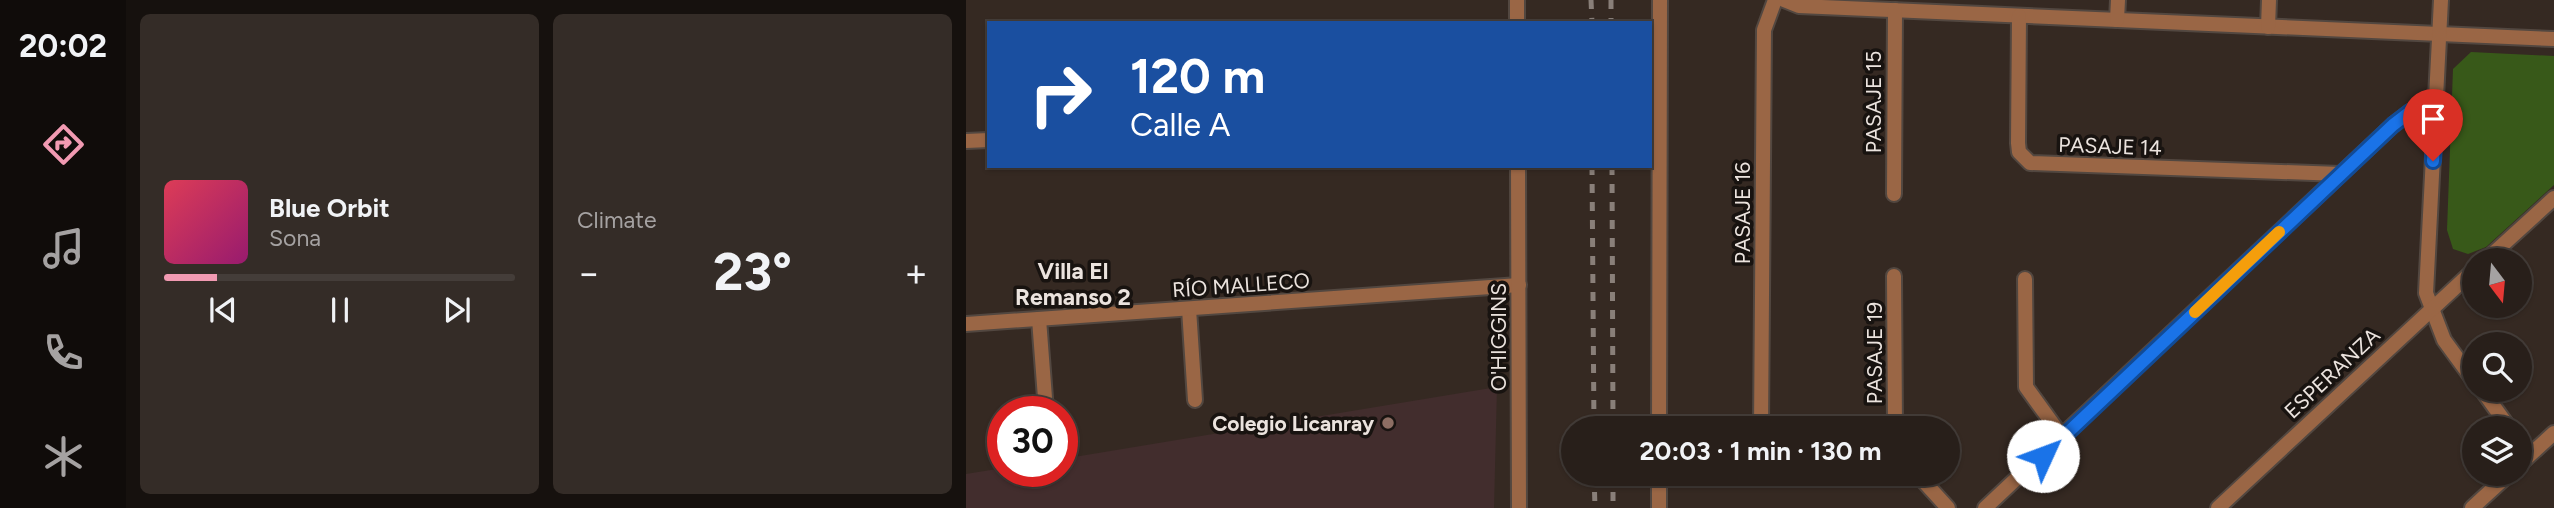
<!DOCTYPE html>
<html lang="en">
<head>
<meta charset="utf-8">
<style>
  body { margin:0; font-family:Figtree,sans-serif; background:#342c27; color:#f1f3f6; height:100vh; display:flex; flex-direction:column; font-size:26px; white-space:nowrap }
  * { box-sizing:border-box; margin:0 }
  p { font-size:23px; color:#a5a2a2 }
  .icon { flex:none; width:38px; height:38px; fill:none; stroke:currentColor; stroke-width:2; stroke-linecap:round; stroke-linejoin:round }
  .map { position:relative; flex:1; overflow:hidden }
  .sheet { display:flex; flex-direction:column; gap:14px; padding:14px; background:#16110e; width:840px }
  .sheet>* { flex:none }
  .top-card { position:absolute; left:21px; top:21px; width:665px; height:147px; border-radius:0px; box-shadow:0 2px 5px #0004,0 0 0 2px #443d39; background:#1a4fa0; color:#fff; overflow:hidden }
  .needle { width:46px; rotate:164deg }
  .tools { position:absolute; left:1496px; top:248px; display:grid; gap:14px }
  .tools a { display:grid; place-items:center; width:70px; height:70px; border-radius:50%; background:#281f1a; box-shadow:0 2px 5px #0004,0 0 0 2px #443d39; font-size:35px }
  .speed { position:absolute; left:21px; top:396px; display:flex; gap:14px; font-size:35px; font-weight:700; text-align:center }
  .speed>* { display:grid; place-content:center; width:91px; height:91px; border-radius:50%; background:#281f1a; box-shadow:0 2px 5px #0004,0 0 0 2px #443d39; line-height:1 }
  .speed .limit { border:10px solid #d22; background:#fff; color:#111 }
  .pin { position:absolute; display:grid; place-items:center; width:60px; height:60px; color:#fff; margin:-72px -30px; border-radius:50% 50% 50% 0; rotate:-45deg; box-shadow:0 0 7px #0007 }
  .pin .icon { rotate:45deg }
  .me { position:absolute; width:77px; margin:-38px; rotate:47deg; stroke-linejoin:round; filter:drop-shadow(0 0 5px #0008) }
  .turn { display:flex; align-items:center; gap:24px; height:147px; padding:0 28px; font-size:32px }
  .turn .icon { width:91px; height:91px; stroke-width:2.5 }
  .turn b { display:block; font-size:49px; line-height:60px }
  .big { font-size:52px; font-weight:700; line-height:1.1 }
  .sheet .card { flex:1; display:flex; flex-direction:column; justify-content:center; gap:10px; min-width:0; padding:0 24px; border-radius:10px; background:#342c27 }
  .song { display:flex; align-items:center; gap:21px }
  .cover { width:84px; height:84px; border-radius:10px; background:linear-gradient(135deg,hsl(350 70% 55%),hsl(320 70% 35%)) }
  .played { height:7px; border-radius:4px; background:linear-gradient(90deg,#f19ab2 15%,#443d39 15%) }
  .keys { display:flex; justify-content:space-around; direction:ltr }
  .heat { display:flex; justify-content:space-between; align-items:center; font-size:38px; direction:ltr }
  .sheet .tiles { flex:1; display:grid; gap:14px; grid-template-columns:repeat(2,1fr) }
  .trip { position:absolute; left:595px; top:416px; width:399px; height:70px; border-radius:35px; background:#281f1a; box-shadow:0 2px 5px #0004,0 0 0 2px #443d39; font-weight:700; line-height:70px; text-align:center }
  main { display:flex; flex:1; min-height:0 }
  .tab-bar { display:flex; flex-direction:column; width:126px; justify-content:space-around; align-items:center; background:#100c0a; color:#a5a2a2 }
  .tab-bar .icon { width:49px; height:49px }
  .tab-bar .active { color:#f19ab2 }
  .tab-bar b { font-size:32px; color:#f1f3f6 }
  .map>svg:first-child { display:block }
  .education { fill:#422d2d }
  .green { fill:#385919 }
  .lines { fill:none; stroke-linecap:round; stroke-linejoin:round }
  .minor-casing { stroke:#524740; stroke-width:18 }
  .tertiary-casing { stroke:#524740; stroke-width:18 }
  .minor { stroke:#9a6645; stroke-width:14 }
  .tertiary { stroke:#9a6645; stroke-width:14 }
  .rail { stroke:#897f79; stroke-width:5; stroke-dasharray:9 9; stroke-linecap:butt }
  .route-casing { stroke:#114b97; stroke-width:18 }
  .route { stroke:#1a73e8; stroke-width:12 }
  .slow { stroke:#f59e0b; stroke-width:12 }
  .education-dot { fill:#8d6e63; stroke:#181310; stroke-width:2.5 }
  .labels { text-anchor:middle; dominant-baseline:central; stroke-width:7; stroke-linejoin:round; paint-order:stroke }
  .street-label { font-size:21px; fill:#ebe3de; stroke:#181310 }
  .poi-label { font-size:21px; font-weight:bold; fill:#ebe3de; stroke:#181310; text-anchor:end }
  .neighbourhood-label { font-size:23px; font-weight:bold; fill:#ebe3de; stroke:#181310 }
</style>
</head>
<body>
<main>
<nav class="tab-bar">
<b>20:02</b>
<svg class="icon active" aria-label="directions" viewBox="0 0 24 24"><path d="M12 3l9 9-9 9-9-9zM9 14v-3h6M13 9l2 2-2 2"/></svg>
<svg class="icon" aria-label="music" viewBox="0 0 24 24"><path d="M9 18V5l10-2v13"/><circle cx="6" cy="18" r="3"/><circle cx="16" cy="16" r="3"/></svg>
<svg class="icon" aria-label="phone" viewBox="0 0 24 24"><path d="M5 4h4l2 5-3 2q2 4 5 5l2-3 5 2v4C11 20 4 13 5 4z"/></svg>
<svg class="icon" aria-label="climate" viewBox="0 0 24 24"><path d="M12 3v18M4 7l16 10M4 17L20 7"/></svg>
</nav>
<section class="sheet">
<div class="tiles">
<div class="card">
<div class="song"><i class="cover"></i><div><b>Blue Orbit</b><p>Sona</p></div></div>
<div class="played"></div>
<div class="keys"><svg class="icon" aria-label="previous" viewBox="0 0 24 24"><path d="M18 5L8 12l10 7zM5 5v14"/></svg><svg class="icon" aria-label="pause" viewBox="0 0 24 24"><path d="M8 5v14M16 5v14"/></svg><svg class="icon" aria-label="next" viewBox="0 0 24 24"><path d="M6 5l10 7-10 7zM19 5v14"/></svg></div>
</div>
<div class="card"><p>Climate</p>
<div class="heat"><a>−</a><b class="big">23°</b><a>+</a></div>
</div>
</div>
</section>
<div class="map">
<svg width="1588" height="508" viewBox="0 0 1588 508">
  <rect width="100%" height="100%" fill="#352922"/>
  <path class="education" d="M 531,387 L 528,508 L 0,508 L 0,474 L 37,468 L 37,471 L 96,471 L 96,459 Z"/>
  <path class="green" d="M 1505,52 L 1588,56 L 1588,185 L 1520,247 L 1502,254 L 1487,249 L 1481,230 L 1487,69 Z"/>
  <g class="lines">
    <g class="minor-casing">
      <g id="minor">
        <path d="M 818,0 L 833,6 L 1588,39"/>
        <path d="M 1475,0 L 1460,293 L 1478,340 L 1508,381"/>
        <path d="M 1053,16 L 1052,143 L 1053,152 L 1064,163 L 1374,174"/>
        <path d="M 1151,20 L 1152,0"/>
        <path d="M 1302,27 L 1303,0"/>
        <path d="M 0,141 L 23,140"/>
        <path d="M 928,194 L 929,10"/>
        <path d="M 928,276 L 929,429"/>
        <path d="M 1059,279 L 1060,387 L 1097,438"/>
        <path d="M 223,309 L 229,400"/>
        <path d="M 73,319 L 80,411"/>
        <path d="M 0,324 L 553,285"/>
        <path d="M 1516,390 L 1544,429"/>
        <path d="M 795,429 L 798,30 L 809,0"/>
        <path d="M 1554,464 L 1588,433"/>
        <path d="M 951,474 L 982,508"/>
        <path d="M 1019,508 L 1427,125 L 1444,112 L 1470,109"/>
        <path d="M 1506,508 L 1543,474"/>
      </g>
    </g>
    <g class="tertiary-casing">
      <g id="tertiary">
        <path d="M 551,0 L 551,23"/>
        <path d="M 552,166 L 553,508"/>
        <path d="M 1519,261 L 1588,198"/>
        <path d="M 693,429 L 694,0"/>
        <path d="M 693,508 L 693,474"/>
        <path d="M 1252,508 L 1508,270"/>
      </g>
    </g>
    <use href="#minor" class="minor"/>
    <use href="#tertiary" class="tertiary"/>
    <g class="rail">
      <path d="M 625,0 L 626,23"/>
      <path d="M 645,0 L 645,23"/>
      <path d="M 626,166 L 628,429"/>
      <path d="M 646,166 L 647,429"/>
      <path d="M 628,474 L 629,508"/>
      <path d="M 647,474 L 647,508"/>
    </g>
  </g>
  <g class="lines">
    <g class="route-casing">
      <path id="route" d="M 1077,456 L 1427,125 L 1444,112 L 1470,109 L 1467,161"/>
    </g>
    <use href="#route" class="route"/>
    <path class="slow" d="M 1229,312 L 1313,232"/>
  </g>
  <circle class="education-dot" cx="422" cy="423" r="7"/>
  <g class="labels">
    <g class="street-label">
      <text transform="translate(907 102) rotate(-90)">PASAJE 15</text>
      <text transform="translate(1144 146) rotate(2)">PASAJE 14</text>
      <text transform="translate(776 213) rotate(-90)">PASAJE 16</text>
      <text transform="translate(275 285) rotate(-4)">RÍO MALLECO</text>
      <text transform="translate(532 337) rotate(-90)">O'HIGGINS</text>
      <text transform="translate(908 353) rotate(-90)">PASAJE 19</text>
      <text transform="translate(1366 373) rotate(-43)">ESPERANZA</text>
    </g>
    <g class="poi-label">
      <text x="408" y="423">Colegio Licanray</text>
    </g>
    <g class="neighbourhood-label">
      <text x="107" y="271">Villa El<tspan x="107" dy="26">Remanso 2</tspan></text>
    </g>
  </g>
</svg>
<div class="tools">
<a><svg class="needle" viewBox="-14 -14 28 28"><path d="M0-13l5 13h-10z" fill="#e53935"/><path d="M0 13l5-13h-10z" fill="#a5a2a2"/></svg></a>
<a><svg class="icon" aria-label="search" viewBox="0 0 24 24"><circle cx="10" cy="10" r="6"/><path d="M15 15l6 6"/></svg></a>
<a><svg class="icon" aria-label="layers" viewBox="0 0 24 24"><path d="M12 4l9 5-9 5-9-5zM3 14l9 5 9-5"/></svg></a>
</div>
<div class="speed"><div class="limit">30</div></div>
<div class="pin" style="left:1467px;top:161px;background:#d93025"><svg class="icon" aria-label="arrive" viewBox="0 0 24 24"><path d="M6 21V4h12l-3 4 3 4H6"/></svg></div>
<svg class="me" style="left:1077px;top:456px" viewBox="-20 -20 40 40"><circle r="19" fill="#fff"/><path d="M0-13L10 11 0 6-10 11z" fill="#1a73e8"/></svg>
<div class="trip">20:03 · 1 min · 130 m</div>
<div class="top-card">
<div class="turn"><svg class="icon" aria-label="right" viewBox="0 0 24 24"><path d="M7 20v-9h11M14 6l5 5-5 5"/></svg><div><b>120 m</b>Calle A</div></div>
</div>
</div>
</main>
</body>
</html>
